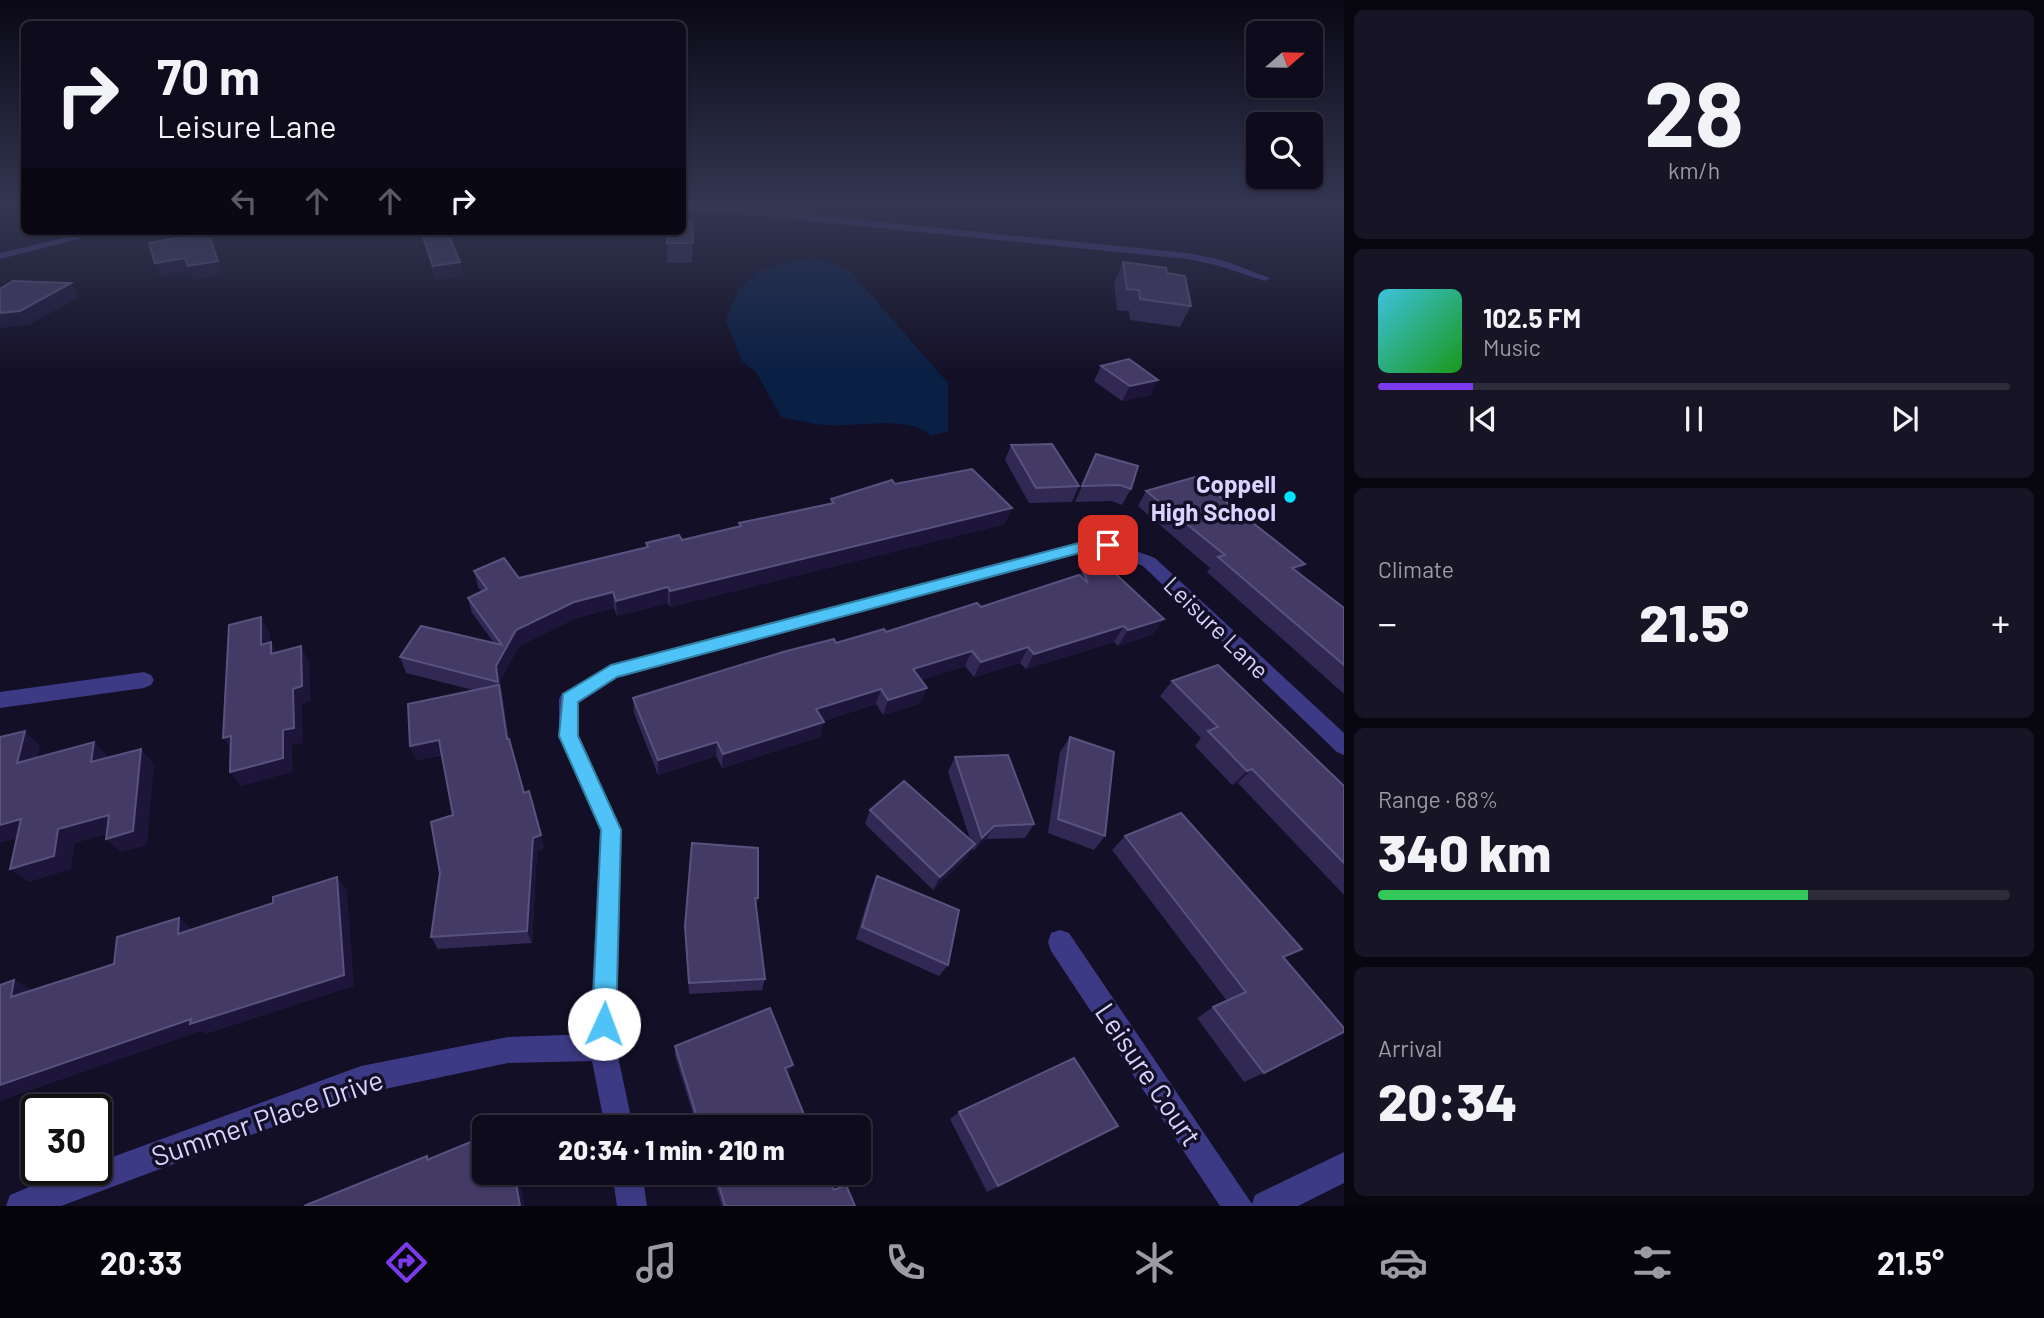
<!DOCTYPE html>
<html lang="en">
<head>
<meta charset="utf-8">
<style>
  body { margin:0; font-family:Barlow,sans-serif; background:#171425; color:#f1f3f6; height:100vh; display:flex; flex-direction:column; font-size:26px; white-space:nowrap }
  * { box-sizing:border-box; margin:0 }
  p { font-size:23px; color:#9b9ba3 }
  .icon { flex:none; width:38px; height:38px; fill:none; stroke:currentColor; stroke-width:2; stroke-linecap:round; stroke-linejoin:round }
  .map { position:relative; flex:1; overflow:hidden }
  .side { display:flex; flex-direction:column; gap:10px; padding:10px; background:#08060f; width:700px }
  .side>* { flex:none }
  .hud { position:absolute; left:21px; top:21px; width:665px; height:214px; border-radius:10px; box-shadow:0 2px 5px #0004,0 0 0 2px #2e2b3b; background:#0e0b1c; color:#f1f3f6; overflow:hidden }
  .needle { width:46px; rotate:70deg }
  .controls { position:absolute; left:1246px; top:21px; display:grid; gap:14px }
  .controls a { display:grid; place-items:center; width:77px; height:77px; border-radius:10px; background:#0e0b1c; box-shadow:0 2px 5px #0004,0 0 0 2px #2e2b3b; font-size:35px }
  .speed { position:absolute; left:21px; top:1094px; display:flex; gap:14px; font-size:35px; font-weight:700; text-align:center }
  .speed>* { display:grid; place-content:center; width:91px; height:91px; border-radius:50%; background:#0e0b1c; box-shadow:0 2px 5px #0004,0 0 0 2px #2e2b3b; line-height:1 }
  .speed .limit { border:4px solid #111; border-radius:10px; background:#fff; color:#111 }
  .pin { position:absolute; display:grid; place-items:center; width:60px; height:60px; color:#fff; margin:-30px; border-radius:14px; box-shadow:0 4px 10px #0006 }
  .me { position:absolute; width:77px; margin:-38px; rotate:2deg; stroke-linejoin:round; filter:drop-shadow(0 0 5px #0008) }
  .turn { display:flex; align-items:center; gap:24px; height:147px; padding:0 21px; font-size:32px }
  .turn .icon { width:91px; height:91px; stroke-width:2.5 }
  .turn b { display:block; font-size:49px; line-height:60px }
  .lanes { display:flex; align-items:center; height:66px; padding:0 21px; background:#0003; justify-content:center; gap:35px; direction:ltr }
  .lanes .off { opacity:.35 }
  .big { font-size:52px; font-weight:800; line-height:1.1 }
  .side .card { flex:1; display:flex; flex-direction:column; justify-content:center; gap:10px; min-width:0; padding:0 24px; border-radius:10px; background:#171425 }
  .side .dial { align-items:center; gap:0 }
  .dial b { font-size:91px; line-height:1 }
  .song { display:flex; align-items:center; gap:21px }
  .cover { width:84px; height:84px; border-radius:10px; background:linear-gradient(135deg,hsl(190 70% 55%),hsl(120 70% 35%)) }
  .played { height:7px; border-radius:4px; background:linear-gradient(90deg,#7c3aed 15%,#2e2b3b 15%) }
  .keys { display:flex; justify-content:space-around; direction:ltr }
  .heat { display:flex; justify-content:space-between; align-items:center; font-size:38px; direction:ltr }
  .charge { height:10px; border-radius:5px; background:linear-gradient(90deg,#34c759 68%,#2e2b3b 0) }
  .trip { position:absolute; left:472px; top:1115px; width:399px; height:70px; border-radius:10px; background:#0e0b1c; box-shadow:0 2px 5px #0004,0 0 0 2px #2e2b3b; font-weight:800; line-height:70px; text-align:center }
  .tabs { display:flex; height:112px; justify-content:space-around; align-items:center; background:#06040b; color:#9b9ba3 }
  .tabs .icon { width:49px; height:49px }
  .tabs .current { color:#7c3aed }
  .tabs b { font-size:32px; color:#f1f3f6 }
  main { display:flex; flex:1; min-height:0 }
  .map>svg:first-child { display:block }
  .water { fill:#0a1f44 }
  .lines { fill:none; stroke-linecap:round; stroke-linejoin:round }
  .minor { fill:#3d3a85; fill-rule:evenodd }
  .wall { fill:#312854 }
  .shaded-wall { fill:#1d163a }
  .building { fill:#433a66; stroke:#5a527e; stroke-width:2 }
  .route { fill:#4fc3f7; stroke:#337fa1; stroke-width:2 }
  .poi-dot { fill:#00e5ff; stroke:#130f26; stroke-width:2.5 }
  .labels { text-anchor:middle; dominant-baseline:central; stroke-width:7; stroke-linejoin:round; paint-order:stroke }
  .poi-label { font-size:24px; font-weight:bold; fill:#d9d4ff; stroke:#130f26; text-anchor:end }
  .street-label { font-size:24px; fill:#d9d4ff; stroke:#130f26 }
  .near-street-label { font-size:28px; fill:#d9d4ff; stroke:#130f26 }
</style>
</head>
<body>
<main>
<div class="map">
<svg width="1344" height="1206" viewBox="0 0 1344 1206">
  <rect width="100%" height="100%" fill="#130f26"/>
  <path class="water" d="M 808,258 L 820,258 L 851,272 L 948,383 L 948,431 L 931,436 C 910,414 854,428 825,425 C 810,424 796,420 781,417 L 756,372 L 742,361 L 726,321 C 740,274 762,265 808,258 Z"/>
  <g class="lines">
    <g class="minor">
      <path d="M 682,206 L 742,208 L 1187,253 L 1222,260 L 1270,278 L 1265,281 L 1216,265 L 1187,259 L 742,214 L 682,212 Z"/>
      <path d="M 93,231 L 110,231 L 0,259 L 0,253 Z"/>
      <path d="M 1079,542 L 1115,543 L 1155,558 L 1344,733 L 1344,755 L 1337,752 L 1143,566 L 1115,555 L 1079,554 L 617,678 L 579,703 L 579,736 L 622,830 L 616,1047 L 633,1127 L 605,1127 L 592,1061 L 508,1063 L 361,1094 L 61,1206 L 6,1206 L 10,1195 C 37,1184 68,1169 96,1169 L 96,1163 L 361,1066 L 508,1037 L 590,1034 L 600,830 L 559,736 L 559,699 L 562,693 L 611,665 Z"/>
      <path d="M 144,672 L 151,675 L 154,680 L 151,685 L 144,688 L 0,708 L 0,692 Z"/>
      <path d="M 1060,930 L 1069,933 L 1252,1204 L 1255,1195 L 1344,1152 L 1344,1183 L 1298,1206 L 1220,1206 L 1051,951 L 1048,942 L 1051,933 Z"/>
      <path d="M 612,1172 L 642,1172 L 647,1206 L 617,1206 Z"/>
    </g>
  </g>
  <g class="wall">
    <path d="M 420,231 L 447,231 L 460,262 L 463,276 L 436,280 Z"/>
    <path d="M 667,231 L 693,243 L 692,263 L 667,263 Z"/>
    <path d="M 1123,262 L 1167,273 L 1191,306 L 1180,327 L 1130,320 L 1129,311 L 1117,310 L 1114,283 Z"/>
    <path d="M 1101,366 L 1151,395 L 1122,401 L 1094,381 Z"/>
    <path d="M 1011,445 L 1079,486 L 1072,502 L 1029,503 L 1005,460 Z"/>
    <path d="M 1096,454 L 1131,489 L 1122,505 L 1111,501 L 1075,502 Z"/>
    <path d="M 895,484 L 1005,524 L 670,607 L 668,603 L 617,616 L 614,608 L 576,618 L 519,646 L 500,681 L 509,739 L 524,793 L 544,849 L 537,851 L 532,943 L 438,949 L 431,937 L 453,815 L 442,755 L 417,760 L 410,746 L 473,690 L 406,673 L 400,657 L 494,643 L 472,613 L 468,598 L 482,592 L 478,587 L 474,571 L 519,578 L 646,547 L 646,543 L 682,540 L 739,526 L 739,523 L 830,504 L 831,499 Z"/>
    <path d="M 1146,491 L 1305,564 L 1298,572 L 1344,608 L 1344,694 L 1207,572 L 1210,568 L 1138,506 Z"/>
    <path d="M 1083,570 L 1153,634 L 1118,646 L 1114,642 L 1026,669 L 1020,663 L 974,677 L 965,666 L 921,680 L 921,703 L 883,715 L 876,704 L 823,721 L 820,737 L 722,768 L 716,756 L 658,775 L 634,713 L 633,698 L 836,643 L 981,607 L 1080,575 Z"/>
    <path d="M 1172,681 L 1344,786 L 1344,895 L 1238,783 L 1232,785 L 1195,746 L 1201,738 L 1160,696 Z"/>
    <path d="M 1070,737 L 1105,836 L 1094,850 L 1048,833 L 1060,752 Z"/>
    <path d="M 955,757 L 1034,824 L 1025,838 L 986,839 L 973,851 L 972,848 L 967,857 L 933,890 L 865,824 L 870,810 L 970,839 L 948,772 Z"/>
    <path d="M 1125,836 L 1285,959 L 1264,1073 L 1244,1082 L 1197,1018 L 1213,1007 L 1227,1001 L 1112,850 Z"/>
    <path d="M 692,843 L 758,898 L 756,909 L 765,979 L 762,990 L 689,994 L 685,938 Z"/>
    <path d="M 877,876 L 948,965 L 939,976 L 856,939 L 871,889 Z"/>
    <path d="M 675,1046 L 790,1073 L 787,1074 L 809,1127 L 697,1127 L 675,1056 Z"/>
    <path d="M 959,1112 L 1118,1126 L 987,1192 L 950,1119 Z"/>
    <path d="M 711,1172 L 827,1172 L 834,1190 L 855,1206 L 722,1206 Z"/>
  </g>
  <g class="shaded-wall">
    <path d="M 208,232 L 224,274 L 194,280 L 190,271 L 161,277 L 155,263 Z"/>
    <path d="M 460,262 L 463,276 L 436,280 L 433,266 Z"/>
    <path d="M 71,283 L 79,297 L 29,325 L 0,328 L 0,313 Z"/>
    <path d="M 1158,380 L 1151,395 L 1122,401 L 1130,386 Z"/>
    <path d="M 1012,508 L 1005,524 L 670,607 L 670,591 Z"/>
    <path d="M 1305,564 L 1292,579 L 1292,568 Z"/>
    <path d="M 668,587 L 668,603 L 617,616 L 616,601 Z"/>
    <path d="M 613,592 L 614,608 L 576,618 L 519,646 L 500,681 L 502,698 L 498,682 L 496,666 L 516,630 L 574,602 Z"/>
    <path d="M 261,617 L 270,633 L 270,660 L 261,645 Z"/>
    <path d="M 1164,619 L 1153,634 L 1118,646 L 1128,630 Z"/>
    <path d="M 1124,626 L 1114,642 L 1026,669 L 1034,654 Z"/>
    <path d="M 271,642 L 280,658 L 271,654 Z"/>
    <path d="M 301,646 L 309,662 L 311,701 L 302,704 L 303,743 L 292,745 L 293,772 L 241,786 L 230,772 L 283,730 Z"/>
    <path d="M 1028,647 L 1020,663 L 974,677 L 981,662 Z"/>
    <path d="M 972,651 L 965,666 L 908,685 L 913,669 Z"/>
    <path d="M 499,685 L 503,700 L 511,754 L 507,739 Z"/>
    <path d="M 927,688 L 921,703 L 883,715 L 888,700 Z"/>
    <path d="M 881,689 L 876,704 L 813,724 L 816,709 Z"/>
    <path d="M 824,722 L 820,737 L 722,768 L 723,754 Z"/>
    <path d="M 25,731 L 40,746 L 33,778 L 17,763 Z"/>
    <path d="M 231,736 L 234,753 L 223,738 Z"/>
    <path d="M 439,740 L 444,754 L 417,760 L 410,746 Z"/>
    <path d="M 94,742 L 108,757 L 105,777 L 91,762 Z"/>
    <path d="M 717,742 L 716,756 L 658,775 L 658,760 Z"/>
    <path d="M 141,749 L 154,764 L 147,845 L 121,852 L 106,839 Z"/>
    <path d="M 1252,769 L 1238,783 L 1232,785 L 1247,771 Z"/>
    <path d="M 109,815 L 124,829 L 75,843 L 71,869 L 29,882 L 10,869 L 58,829 Z"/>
    <path d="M 21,819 L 38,833 L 0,843 L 0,825 Z"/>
    <path d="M 994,826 L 986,839 L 973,851 L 982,838 Z"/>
    <path d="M 541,835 L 544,849 L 537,851 L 532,943 L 527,931 L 533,838 Z"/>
    <path d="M 975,844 L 967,857 L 933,890 L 940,877 Z"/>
    <path d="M 337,877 L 347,890 L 354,986 L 206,1034 L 201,1031 L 0,1101 L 0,1085 Z"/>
    <path d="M 179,918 L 193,930 L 178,934 Z"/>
    <path d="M 14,980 L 34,991 L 11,997 Z"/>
    <path d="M 793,1065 L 790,1073 L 781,1077 L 785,1068 Z"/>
    <path d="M 514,1172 L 518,1172 L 525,1206 L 520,1206 Z"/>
  </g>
  <g class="building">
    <path d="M 682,220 L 692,220 L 693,243 L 667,243 L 667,231 L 682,231 Z"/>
    <path d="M 421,231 L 447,231 L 460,262 L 433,266 Z"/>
    <path d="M 208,232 L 218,261 L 188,266 L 185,258 L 155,263 L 149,243 Z"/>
    <path d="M 1123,262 L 1166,268 L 1167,273 L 1185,276 L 1191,306 L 1140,299 L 1139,290 L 1127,289 Z"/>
    <path d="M 13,281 L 71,283 L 20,311 L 0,313 L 0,289 Z"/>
    <path d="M 1129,359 L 1158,380 L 1130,386 L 1101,366 Z"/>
    <path d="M 1052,444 L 1079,486 L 1036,488 L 1011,445 Z"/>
    <path d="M 1096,454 L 1138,466 L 1131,489 L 1120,485 L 1082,486 Z"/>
    <path d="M 972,469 L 1012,508 L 670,591 L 668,587 L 616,601 L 613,592 L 574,602 L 516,630 L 496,666 L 498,682 L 400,657 L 421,626 L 502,645 L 468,598 L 487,589 L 474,571 L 504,558 L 519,578 L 648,547 L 646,543 L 679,535 L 682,540 L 741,526 L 739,523 L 834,503 L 831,499 L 892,480 L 895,484 Z"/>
    <path d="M 1195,477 L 1305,564 L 1292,568 L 1344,608 L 1344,665 L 1218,557 L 1225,555 L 1146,491 Z"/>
    <path d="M 1105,564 L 1164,619 L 1128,630 L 1124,626 L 1034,654 L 1028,647 L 981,662 L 972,651 L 913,669 L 927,688 L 888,700 L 881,689 L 816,709 L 824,722 L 723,754 L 717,742 L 658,760 L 633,698 L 783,652 L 834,639 L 836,643 L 884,629 L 886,632 L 977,603 L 981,607 L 1079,575 L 1088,583 L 1083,570 Z"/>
    <path d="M 261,617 L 261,645 L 271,642 L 271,654 L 301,646 L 302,686 L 293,689 L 294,728 L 283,730 L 283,758 L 230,772 L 231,736 L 223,738 L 229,625 Z"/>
    <path d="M 1218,665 L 1344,786 L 1344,863 L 1252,769 L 1247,771 L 1208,731 L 1218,727 L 1172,681 Z"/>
    <path d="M 499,685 L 507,739 L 509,739 L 524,793 L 529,791 L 541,835 L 533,838 L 527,931 L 431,937 L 440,873 L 431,822 L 453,815 L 439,740 L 410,746 L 408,704 Z"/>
    <path d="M 25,731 L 17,763 L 94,742 L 91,762 L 141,749 L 133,831 L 106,839 L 109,815 L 58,829 L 54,856 L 10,869 L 21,819 L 0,825 L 0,737 Z"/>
    <path d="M 1070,737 L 1114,752 L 1105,836 L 1058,819 Z"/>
    <path d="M 1008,755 L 1034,824 L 994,826 L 982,838 L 955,757 Z"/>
    <path d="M 904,781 L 975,844 L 940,877 L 870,810 Z"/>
    <path d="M 1181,813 L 1302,949 L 1283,957 L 1344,1028 L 1344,1032 L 1264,1073 L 1213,1007 L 1246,992 L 1125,836 Z"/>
    <path d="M 692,843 L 758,848 L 758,898 L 755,898 L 765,979 L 689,983 L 685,926 Z"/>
    <path d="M 877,876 L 959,910 L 948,965 L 862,927 Z"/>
    <path d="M 337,877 L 344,975 L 190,1024 L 191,1019 L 0,1085 L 0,985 L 14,980 L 11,997 L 114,964 L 117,937 L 179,918 L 178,934 L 273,903 L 273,897 Z"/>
    <path d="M 770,1008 L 793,1065 L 785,1068 L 809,1127 L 700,1127 L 675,1046 Z"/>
    <path d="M 1074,1058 L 1118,1126 L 998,1186 L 959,1112 Z"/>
    <path d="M 485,1136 L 485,1172 L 514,1172 L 520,1206 L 304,1206 L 427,1156 L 427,1160 Z"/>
    <path d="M 715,1172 L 827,1172 L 834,1190 L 846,1185 L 855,1206 L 725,1206 Z"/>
  </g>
  <linearGradient id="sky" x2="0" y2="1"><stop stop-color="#0a0815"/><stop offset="0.55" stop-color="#333752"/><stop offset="1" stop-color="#333752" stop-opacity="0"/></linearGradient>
  <rect width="1344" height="375" fill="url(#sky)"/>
  <path class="route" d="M 1108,540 L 1113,542 L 1113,549 L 1079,553 L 617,677 L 578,702 L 578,736 L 621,830 L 616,1024 L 612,1033 L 604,1036 L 595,1033 L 592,1024 L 601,830 L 559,736 L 563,694 L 611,665 L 1079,543 Z"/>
  <circle class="poi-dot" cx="1290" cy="497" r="7"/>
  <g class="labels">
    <g class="poi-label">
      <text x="1276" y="483">Coppell<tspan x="1276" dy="28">High School</tspan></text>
    </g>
    <g class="street-label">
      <text transform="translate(1217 627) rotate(44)">Leisure Lane</text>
    </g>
    <g class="near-street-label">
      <text transform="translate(1149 1074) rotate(56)">Leisure Court</text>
      <text transform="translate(267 1117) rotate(-19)">Summer Place Drive</text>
    </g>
  </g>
</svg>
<div class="controls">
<a><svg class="needle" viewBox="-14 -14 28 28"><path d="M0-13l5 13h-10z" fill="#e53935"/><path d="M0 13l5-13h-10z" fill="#9b9ba3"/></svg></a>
<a><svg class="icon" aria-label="search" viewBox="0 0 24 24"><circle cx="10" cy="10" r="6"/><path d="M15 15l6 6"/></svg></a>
</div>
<div class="speed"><div class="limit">30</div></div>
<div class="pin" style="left:1108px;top:545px;background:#d93025"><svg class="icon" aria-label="arrive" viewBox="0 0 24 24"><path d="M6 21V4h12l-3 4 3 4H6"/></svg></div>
<svg class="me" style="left:604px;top:1024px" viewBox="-20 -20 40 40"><circle r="19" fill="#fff"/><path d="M0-13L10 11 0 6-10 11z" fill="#4fc3f7"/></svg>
<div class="trip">20:34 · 1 min · 210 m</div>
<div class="hud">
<div class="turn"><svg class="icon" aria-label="right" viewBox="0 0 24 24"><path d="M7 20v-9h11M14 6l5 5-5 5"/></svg><div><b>70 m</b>Leisure Lane</div></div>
<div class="lanes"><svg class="icon off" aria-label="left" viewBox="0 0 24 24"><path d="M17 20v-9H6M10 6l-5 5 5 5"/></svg><svg class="icon off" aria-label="ahead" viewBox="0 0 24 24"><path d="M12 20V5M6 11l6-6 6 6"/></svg><svg class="icon off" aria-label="ahead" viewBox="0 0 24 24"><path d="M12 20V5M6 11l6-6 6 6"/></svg><svg class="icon" aria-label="right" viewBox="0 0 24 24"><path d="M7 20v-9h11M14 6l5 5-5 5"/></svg></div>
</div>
</div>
<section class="side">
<div class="card dial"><b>28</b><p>km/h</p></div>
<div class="card">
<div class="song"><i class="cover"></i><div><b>102.5 FM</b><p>Music</p></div></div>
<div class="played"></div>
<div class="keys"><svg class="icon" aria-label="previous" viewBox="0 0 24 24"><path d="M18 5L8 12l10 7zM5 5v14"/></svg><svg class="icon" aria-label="pause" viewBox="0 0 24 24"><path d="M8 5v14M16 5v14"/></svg><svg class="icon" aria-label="next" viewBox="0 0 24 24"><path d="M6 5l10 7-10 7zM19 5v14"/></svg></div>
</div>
<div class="card"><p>Climate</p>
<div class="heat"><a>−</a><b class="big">21.5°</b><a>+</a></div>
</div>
<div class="card"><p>Range · 68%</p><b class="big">340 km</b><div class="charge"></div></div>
<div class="card"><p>Arrival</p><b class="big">20:34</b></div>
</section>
</main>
<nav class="tabs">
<b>20:33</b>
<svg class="icon current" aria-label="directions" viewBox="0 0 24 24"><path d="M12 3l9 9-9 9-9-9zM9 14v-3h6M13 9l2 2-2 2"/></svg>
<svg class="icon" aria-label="music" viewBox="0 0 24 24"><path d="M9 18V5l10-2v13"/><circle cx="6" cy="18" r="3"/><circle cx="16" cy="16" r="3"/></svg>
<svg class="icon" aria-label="phone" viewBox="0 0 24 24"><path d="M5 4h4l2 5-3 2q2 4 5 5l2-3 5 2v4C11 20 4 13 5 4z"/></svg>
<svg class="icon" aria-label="climate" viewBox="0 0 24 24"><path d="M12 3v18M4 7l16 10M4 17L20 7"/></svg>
<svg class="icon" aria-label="car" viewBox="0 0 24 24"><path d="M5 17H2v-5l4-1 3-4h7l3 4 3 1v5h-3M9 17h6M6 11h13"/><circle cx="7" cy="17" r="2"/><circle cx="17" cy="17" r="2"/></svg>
<svg class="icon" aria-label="filters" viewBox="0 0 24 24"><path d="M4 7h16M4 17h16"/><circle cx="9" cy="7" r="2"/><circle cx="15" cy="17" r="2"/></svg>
<b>21.5°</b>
</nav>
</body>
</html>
